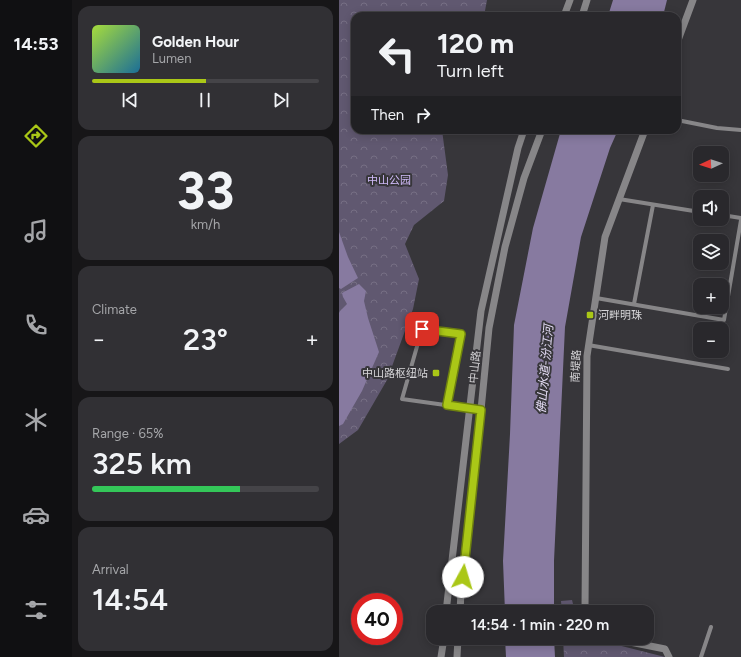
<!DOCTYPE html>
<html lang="en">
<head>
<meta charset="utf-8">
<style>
  body { margin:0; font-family:Figtree,"Noto Sans SC",sans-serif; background:#313034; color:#f1f3f6; height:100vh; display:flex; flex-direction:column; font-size:15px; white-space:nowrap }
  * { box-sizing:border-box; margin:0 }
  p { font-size:13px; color:#a5a6a9 }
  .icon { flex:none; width:22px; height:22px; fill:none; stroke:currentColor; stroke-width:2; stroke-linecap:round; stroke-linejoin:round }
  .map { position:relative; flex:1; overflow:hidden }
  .sheet { display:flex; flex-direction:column; gap:6px; padding:6px; background:#171618; width:267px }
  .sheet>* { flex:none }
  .banner { position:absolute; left:12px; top:12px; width:330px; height:122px; border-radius:12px; box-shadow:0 2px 10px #0003,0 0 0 1px #454448; background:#29282c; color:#f1f3f6; overflow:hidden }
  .needle { width:26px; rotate:267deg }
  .tools { position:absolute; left:354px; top:146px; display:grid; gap:8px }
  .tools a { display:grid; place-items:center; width:36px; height:36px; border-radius:8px; background:#29282c; box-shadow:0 2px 10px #0003,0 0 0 1px #454448; font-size:20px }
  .speed { position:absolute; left:12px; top:593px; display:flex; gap:8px; font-size:20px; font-weight:700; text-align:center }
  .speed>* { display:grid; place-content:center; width:52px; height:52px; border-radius:50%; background:#29282c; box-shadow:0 2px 10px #0003,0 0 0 1px #454448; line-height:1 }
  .speed .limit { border:6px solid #d22; background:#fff; color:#111 }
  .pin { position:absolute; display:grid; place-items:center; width:34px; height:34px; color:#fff; margin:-17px; border-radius:8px; box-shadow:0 2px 6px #0006 }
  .me { position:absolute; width:44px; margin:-22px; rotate:6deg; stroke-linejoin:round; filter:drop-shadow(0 0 3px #0008) }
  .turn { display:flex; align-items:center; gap:14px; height:84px; padding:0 20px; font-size:18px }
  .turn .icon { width:52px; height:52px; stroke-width:2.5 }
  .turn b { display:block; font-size:28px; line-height:34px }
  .then { display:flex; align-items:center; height:38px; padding:0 20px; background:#0003; gap:8px; font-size:15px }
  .big { font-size:30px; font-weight:600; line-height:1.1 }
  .sheet .card { flex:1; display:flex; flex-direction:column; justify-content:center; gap:6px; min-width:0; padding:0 14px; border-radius:12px; background:#313034 }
  .sheet .dial { align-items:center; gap:0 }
  .dial b { font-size:52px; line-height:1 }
  .song { display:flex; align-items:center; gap:12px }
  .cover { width:48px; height:48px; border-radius:6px; background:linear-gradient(135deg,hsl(80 70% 55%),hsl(200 70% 35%)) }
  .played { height:4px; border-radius:2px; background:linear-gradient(90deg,#aac717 50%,#454448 50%) }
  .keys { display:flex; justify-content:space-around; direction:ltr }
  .heat { display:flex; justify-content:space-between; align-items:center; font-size:22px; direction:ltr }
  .charge { height:6px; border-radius:3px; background:linear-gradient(90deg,#34c759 65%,#454448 0) }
  .trip { position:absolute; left:87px; top:605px; width:228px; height:40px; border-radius:12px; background:#29282c; box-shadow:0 2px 10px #0003,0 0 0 1px #454448; font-weight:600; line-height:40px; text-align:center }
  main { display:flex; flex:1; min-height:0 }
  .tab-bar { display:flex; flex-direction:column; width:72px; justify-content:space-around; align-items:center; background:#101012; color:#a5a6a9 }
  .tab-bar .icon { width:28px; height:28px }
  .tab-bar .current { color:#aac717 }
  .tab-bar b { font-size:18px; color:#f1f3f6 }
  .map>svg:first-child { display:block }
  .park { fill:url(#park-crowns) }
  .water { fill:#877aa0 }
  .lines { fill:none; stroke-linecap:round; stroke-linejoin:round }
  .minor { stroke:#878688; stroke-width:4 }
  .tertiary { stroke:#878688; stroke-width:7 }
  .route-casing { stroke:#6e810f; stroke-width:10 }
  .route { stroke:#aac717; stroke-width:7 }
  .poi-dot { fill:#aac717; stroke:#37363a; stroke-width:1.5 }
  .labels { text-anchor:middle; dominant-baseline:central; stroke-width:4; stroke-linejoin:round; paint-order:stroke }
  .park-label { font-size:11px; fill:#cfbaf8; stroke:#37363a }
  .poi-label { font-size:11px; fill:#d6d5d8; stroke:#37363a; text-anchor:start }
  .street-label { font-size:11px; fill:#d6d5d8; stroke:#37363a }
  .water-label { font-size:12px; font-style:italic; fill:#e6def7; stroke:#37363a }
</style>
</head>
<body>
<main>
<nav class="tab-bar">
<b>14:53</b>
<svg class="icon current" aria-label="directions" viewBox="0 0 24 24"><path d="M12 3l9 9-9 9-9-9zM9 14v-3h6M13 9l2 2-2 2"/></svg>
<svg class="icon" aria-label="music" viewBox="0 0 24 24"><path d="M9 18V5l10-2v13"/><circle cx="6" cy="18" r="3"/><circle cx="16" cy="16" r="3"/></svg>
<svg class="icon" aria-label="phone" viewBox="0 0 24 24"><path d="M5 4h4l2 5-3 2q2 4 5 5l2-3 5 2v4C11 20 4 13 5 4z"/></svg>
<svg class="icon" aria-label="climate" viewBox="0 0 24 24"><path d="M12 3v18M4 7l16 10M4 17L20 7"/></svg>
<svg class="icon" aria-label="car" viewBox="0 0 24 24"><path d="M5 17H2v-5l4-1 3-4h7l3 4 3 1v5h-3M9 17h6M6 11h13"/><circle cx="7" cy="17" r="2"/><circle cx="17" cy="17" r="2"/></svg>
<svg class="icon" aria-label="filters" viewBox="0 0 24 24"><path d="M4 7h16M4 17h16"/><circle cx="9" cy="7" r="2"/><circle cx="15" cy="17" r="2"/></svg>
</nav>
<section class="sheet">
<div class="card">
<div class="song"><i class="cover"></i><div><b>Golden Hour</b><p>Lumen</p></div></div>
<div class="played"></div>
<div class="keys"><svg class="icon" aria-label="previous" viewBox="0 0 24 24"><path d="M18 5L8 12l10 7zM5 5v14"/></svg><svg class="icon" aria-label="pause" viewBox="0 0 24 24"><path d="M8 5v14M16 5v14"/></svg><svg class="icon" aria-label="next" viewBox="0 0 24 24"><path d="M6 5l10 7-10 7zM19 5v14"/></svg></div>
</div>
<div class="card dial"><b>33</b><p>km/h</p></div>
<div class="card"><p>Climate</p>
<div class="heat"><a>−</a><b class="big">23°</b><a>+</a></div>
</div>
<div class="card"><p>Range · 65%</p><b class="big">325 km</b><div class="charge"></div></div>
<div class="card"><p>Arrival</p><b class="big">14:54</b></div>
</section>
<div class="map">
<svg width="402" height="657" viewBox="0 0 402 657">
  <defs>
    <pattern id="park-crowns" width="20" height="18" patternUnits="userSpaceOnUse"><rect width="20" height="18" fill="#605870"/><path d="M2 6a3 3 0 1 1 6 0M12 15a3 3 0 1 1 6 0" fill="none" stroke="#766f84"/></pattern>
  </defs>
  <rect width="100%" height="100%" fill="#37363a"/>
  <g class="park">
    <path d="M 0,0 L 148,0 L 145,16 L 16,16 L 16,130 L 103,130 L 109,175 L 105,201 L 75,225 L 66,244 L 80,279 L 74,309 L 48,380 L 19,430 L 0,444 Z"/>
    <path d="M 233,600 L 236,612 L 223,612 L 222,601 Z"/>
    <path d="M 224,638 L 251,638 L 326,657 L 225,657 Z"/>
  </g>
  <g class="water">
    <path d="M 274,0 L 328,0 L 324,16 L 269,16 Z"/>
    <path d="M 222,130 L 279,130 L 271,148 L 242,237 L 226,327 L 215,561 L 215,612 L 166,612 L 164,561 L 171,434 L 175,325 L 194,228 Z"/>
    <path d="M 0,232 L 9,257 L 19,278 L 2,289 L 0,288 Z"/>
    <path d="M 20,284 L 27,291 L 25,301 L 29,318 L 40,352 L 23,391 L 4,424 L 0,426 L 0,313 L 1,311 L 8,304 L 4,297 L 3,293 Z"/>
    <path d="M 166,638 L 215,638 L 216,657 L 167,657 Z"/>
  </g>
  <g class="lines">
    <g class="minor">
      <path d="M 338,120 L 378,128 L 402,130"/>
      <path d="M 280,199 L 361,212"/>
      <path d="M 383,215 L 402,218"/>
      <path d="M 257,298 L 385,320 L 402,220"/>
      <path d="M 295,304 L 314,205"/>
      <path d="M 249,345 L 389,369"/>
      <path d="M 108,405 L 122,333 L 83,329 L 63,399 L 142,410"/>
      <path d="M 362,657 L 372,627"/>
    </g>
    <g class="tertiary">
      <path d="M 225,16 L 231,0"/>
      <path d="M 243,16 L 248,0"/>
      <path d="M 338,43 L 354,0"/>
      <path d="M 107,612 L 142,311 L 179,148 L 185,130"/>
      <path d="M 121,612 L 122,592 L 142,410 L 150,328 L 166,247 L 185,178 L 203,130"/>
      <path d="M 247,612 L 246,610 L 248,356 L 266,237 L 306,130"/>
      <path d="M 279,638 L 291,642 L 326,649 L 330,657"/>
      <path d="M 102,657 L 105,638"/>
      <path d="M 118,657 L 119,638"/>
    </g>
  </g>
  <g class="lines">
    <g class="route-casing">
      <path id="route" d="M 83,329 L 122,334 L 108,405 L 142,410 L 124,577"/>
    </g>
    <use href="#route" class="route"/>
  </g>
  <g class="poi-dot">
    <rect x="247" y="311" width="8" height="8" rx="2"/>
    <rect x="93" y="369" width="8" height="8" rx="2"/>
  </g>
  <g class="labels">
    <g class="park-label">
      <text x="50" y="180">中山公园</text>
    </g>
    <g class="poi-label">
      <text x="259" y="315">河畔明珠</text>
      <text x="89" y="373" text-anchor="end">中山路枢纽站</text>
    </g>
    <g class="street-label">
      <text transform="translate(237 366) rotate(-87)">南堤路</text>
      <text transform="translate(136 367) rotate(-84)">中山路</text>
    </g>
    <g class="water-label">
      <text transform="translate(206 369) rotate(-85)">佛山水道-汾江河</text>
    </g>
  </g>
</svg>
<div class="tools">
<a><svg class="needle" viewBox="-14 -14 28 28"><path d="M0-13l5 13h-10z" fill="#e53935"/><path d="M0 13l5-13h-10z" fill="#a5a6a9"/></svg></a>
<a><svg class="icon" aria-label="sound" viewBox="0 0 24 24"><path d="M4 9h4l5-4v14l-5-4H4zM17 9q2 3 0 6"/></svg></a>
<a><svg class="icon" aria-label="layers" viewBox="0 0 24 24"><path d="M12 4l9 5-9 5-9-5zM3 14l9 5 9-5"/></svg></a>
<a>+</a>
<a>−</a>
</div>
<div class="speed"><div class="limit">40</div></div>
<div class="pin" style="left:83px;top:329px;background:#d93025"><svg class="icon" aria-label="arrive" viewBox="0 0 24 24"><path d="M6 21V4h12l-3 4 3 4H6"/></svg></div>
<svg class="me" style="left:124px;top:577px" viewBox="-20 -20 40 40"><circle r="19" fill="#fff"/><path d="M0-13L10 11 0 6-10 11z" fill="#aac717"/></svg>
<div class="trip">14:54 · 1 min · 220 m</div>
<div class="banner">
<div class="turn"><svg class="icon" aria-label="left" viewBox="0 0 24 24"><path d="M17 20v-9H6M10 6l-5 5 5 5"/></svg><div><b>120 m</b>Turn left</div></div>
<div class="then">Then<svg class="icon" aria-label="right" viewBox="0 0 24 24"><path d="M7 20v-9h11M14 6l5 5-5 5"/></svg></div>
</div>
</div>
</main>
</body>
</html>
